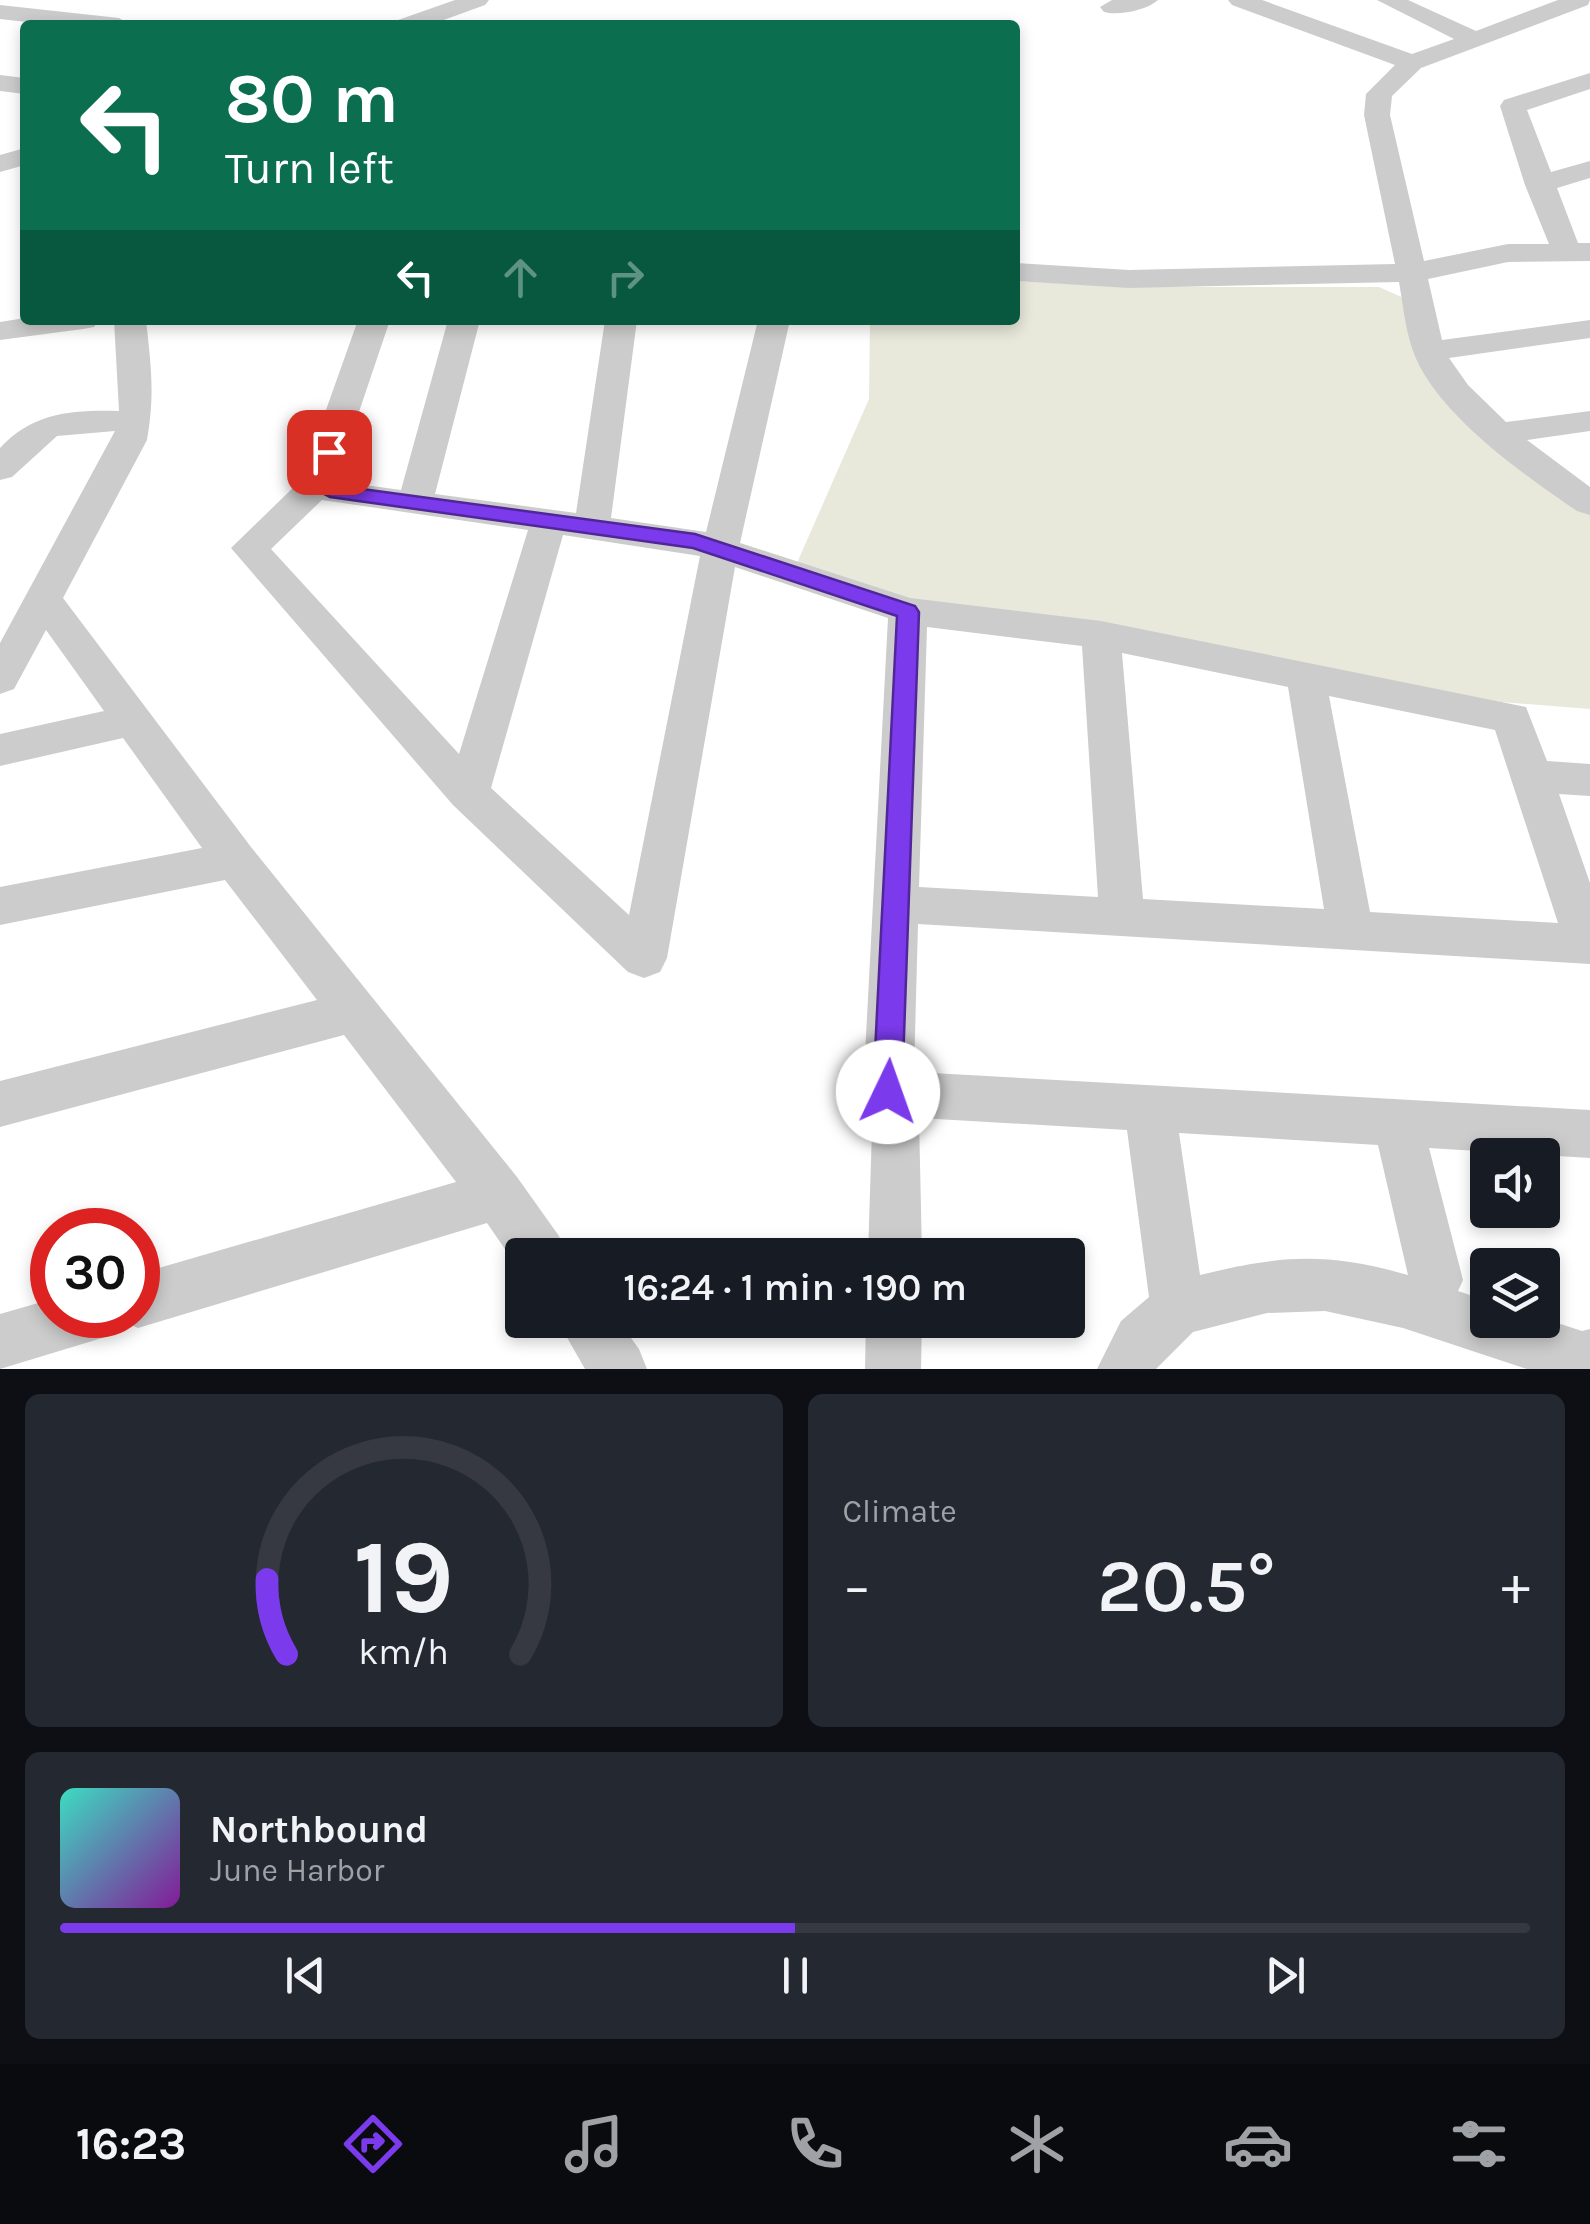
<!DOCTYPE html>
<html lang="en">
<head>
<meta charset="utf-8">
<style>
  body { margin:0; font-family:Karla,sans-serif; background:#242831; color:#f1f3f6; height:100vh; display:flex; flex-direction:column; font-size:38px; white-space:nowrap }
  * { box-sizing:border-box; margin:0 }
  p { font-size:32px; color:#9ea1a6 }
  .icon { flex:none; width:55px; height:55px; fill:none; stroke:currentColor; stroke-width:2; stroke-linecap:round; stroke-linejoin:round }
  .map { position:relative; height:1369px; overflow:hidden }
  .drawer { display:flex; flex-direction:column; gap:25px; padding:25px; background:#0d0f14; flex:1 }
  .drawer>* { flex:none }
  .top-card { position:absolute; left:20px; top:20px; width:1000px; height:305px; border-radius:10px; box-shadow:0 5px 15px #0003; background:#0b6e4f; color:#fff; overflow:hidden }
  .controls { position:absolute; left:1470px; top:1138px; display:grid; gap:20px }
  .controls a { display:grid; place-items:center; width:90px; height:90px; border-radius:10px; background:#171b24; box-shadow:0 5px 15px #0003; font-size:50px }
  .speed { position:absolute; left:30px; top:1208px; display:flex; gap:20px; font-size:50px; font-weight:700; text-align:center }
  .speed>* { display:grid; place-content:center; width:130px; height:130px; border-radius:50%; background:#171b24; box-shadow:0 5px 15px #0003; line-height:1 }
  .speed .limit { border:15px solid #d22; background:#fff; color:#111 }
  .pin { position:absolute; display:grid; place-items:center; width:85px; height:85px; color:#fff; margin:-42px; border-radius:20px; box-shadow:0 5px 15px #0006 }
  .me { position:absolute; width:110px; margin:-55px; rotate:3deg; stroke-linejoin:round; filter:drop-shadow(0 0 8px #0008) }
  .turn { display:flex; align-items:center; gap:35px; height:210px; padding:0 40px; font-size:45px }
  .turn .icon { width:130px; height:130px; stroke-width:2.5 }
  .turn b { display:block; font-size:70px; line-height:85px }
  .lanes { display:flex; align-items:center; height:95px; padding:0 40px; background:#0003; justify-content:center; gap:50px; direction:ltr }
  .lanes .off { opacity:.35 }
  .big { font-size:75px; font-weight:600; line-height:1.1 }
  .drawer .tile { flex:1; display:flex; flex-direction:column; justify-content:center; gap:15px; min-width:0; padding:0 35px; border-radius:15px; background:#242831 }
  .drawer .dial { align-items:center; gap:0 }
  .dial svg { height:260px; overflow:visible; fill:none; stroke:#363941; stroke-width:7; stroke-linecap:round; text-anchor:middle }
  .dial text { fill:#f1f3f6; stroke:none }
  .song { display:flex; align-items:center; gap:30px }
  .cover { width:120px; height:120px; border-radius:15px; background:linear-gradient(135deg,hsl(170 70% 55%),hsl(290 70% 35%)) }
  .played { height:10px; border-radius:5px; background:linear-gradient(90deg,#7c3aed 50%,#363941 50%) }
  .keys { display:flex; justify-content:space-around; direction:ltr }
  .heat { display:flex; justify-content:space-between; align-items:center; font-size:55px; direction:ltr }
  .drawer .tiles { flex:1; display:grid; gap:25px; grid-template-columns:1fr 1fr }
  .tile:last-child { grid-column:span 2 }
  .trip { position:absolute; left:505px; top:1238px; width:580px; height:100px; border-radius:10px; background:#171b24; box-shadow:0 5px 15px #0003; font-weight:600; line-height:100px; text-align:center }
  .dock { display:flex; height:160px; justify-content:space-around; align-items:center; background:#090b0e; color:#9ea1a6 }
  .dock .icon { width:70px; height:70px }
  .dock .current { color:#7c3aed }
  .dock b { font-size:45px; color:#f1f3f6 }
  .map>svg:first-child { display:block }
  .green { fill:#e8e8db }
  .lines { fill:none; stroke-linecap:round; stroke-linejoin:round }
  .minor { fill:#ccc; fill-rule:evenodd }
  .route { fill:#7c3aed; stroke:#51269a; stroke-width:2.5 }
</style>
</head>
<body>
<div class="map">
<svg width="1590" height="1369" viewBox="0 0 1590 1369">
  <rect width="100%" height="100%" fill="#fff"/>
  <path class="green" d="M 1015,281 L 1130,287 L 1379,287 L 1406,299 L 1416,350 L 1590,513 L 1590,709 L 1501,702 L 910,601 L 797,563 L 869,399 L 870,320 L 1015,320 Z"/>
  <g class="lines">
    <g class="minor">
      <path d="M 455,0 L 489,0 L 485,5 L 430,25 L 395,25 L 398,20 Z"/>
      <path d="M 1112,0 L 1158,0 C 1147,10 1119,16 1104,12 L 1100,7 Z"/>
      <path d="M 1228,0 L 1262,0 L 1412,54 L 1454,39 L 1377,0 L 1408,0 L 1476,31 L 1558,0 L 1590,0 L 1588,5 L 1421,68 L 1392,96 L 1390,115 L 1424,261 L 1508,244 L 1549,244 L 1525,185 L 1500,106 L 1504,100 L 1590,73 L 1590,89 L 1527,110 L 1551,172 L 1590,161 L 1590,178 L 1557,188 L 1578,243 L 1590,243 L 1590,261 L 1508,262 L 1428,279 L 1442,340 L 1590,320 L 1590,338 L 1449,358 L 1468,385 L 1506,422 L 1590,411 L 1590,431 L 1527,440 L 1590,487 L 1590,515 L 1577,511 C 1524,475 1435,413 1413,351 C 1405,329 1403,304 1399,282 L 1129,288 L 1015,281 L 1015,263 L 1129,270 L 1395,264 L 1364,115 L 1366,94 L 1395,65 L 1232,5 Z"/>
      <path d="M 0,5 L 119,18 L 131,25 L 53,25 L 0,19 Z"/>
      <path d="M 0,75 L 25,78 L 25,94 L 0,91 Z"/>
      <path d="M 25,148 L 25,165 L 0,172 L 0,155 Z"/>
      <path d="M 25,318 L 25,320 L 99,320 L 94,327 L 83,329 L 0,340 L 0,322 Z"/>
      <path d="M 114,320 L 146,320 C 151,365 155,395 147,440 L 63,598 L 251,847 L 517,1177 L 559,1236 L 567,1255 L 522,1255 L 522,1274 L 487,1223 L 138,1328 L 118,1319 L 112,1335 L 0,1369 L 0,1314 L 52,1299 L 52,1315 L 138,1315 L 138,1274 L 456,1182 L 344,1035 L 0,1127 L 0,1081 L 317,1000 L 225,880 L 0,925 L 0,887 L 202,848 L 123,738 L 0,766 L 0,734 L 104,711 L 46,630 L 14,689 L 0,694 L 0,643 L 115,431 L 57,436 L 12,477 L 0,480 L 0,448 C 34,412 72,410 119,411 Z"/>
      <path d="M 358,320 L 390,320 L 336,480 L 343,482 L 401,490 L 448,320 L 480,320 L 435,494 L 576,513 L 605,320 L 637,320 L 611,518 L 706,532 L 758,320 L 790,320 L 740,543 L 910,598 L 1101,621 L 1526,707 L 1547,761 L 1590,764 L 1590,796 L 1559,794 L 1590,883 L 1590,964 L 918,924 L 914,1072 L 1590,1110 L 1590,1158 L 1429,1148 L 1463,1280 L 1458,1291 L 1488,1301 L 1488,1320 L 1542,1318 L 1582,1331 L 1590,1329 L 1590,1369 L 1527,1369 L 1403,1328 L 1325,1311 L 1267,1313 L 1193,1332 L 1156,1369 L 1097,1369 L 1121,1321 L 1149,1297 L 1127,1130 L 919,1118 L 922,1255 L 868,1255 L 872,1130 L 863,1093 L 888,618 L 735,567 L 667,958 L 660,972 L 644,978 L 628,972 L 453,805 L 231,548 L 301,480 ZM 322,500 L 528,530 L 459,754 L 271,549 ZM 563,535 L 700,556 L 629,915 L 491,788 ZM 927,627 L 1082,646 L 1098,897 L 919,887 ZM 1122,653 L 1288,687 L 1324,909 L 1143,899 ZM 1329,696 L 1495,730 L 1558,923 L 1370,912 ZM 1179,1133 L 1378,1145 L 1408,1275 C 1327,1252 1281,1255 1200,1275 Z"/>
      <path d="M 557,1320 L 618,1320 L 639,1349 L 647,1369 L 585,1369 Z"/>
      <path d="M 866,1320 L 922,1320 L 921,1369 L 865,1369 Z"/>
    </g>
  </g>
  <path class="route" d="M 329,446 L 339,452 L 329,482 L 340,486 L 695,534 L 915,606 L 919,612 L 902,1092 L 898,1102 L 888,1105 L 877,1102 L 873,1092 L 897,616 L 693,548 L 330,497 L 307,485 L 319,452 Z"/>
</svg>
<div class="controls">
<a><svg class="icon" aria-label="sound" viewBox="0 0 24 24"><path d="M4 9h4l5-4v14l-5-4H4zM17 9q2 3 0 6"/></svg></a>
<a><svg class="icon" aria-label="layers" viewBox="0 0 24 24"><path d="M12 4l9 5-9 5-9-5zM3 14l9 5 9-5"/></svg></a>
</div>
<div class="speed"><div class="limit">30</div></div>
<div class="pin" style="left:329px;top:452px;background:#d93025"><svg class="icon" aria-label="arrive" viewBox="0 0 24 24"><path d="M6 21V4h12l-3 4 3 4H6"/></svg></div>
<svg class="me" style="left:888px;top:1092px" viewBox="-20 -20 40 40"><circle r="19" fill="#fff"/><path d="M0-13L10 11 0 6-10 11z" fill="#7c3aed"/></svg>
<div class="trip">16:24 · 1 min · 190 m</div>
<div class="top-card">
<div class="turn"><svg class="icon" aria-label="left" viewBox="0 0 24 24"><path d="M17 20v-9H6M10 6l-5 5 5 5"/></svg><div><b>80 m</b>Turn left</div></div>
<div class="lanes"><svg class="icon" aria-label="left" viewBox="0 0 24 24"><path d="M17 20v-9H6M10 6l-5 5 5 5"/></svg><svg class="icon off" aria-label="ahead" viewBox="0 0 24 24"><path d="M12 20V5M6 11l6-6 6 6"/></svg><svg class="icon off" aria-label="right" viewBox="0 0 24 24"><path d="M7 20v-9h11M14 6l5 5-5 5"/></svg></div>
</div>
</div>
<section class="drawer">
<div class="tiles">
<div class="tile dial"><svg viewBox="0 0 100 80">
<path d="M14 69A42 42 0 1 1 86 69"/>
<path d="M14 69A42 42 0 0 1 8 46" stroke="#7c3aed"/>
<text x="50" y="56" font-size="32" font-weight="700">19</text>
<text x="50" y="72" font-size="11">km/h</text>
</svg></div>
<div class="tile"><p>Climate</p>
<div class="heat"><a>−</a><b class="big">20.5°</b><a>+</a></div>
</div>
<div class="tile">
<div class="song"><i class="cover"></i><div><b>Northbound</b><p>June Harbor</p></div></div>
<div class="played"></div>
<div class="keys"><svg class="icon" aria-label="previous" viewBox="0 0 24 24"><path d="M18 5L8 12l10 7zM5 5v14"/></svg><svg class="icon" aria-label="pause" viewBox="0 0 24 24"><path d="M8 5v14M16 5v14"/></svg><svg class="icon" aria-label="next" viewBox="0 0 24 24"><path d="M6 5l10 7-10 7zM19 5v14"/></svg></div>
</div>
</div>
</section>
<nav class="dock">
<b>16:23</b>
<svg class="icon current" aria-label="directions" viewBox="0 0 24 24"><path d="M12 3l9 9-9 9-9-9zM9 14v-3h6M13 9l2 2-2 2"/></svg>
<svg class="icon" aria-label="music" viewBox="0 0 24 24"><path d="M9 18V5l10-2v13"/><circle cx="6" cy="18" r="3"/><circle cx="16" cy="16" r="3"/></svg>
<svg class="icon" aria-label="phone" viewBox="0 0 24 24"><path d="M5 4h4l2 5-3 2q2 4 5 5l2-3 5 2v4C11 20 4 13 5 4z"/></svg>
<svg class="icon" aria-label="climate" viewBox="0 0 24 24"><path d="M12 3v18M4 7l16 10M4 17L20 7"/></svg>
<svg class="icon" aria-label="car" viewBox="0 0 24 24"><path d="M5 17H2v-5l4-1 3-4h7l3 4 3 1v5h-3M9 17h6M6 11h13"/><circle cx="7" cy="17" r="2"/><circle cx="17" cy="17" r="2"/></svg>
<svg class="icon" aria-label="filters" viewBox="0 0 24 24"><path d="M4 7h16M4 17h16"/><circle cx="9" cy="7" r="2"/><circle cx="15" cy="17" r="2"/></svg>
</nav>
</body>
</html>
